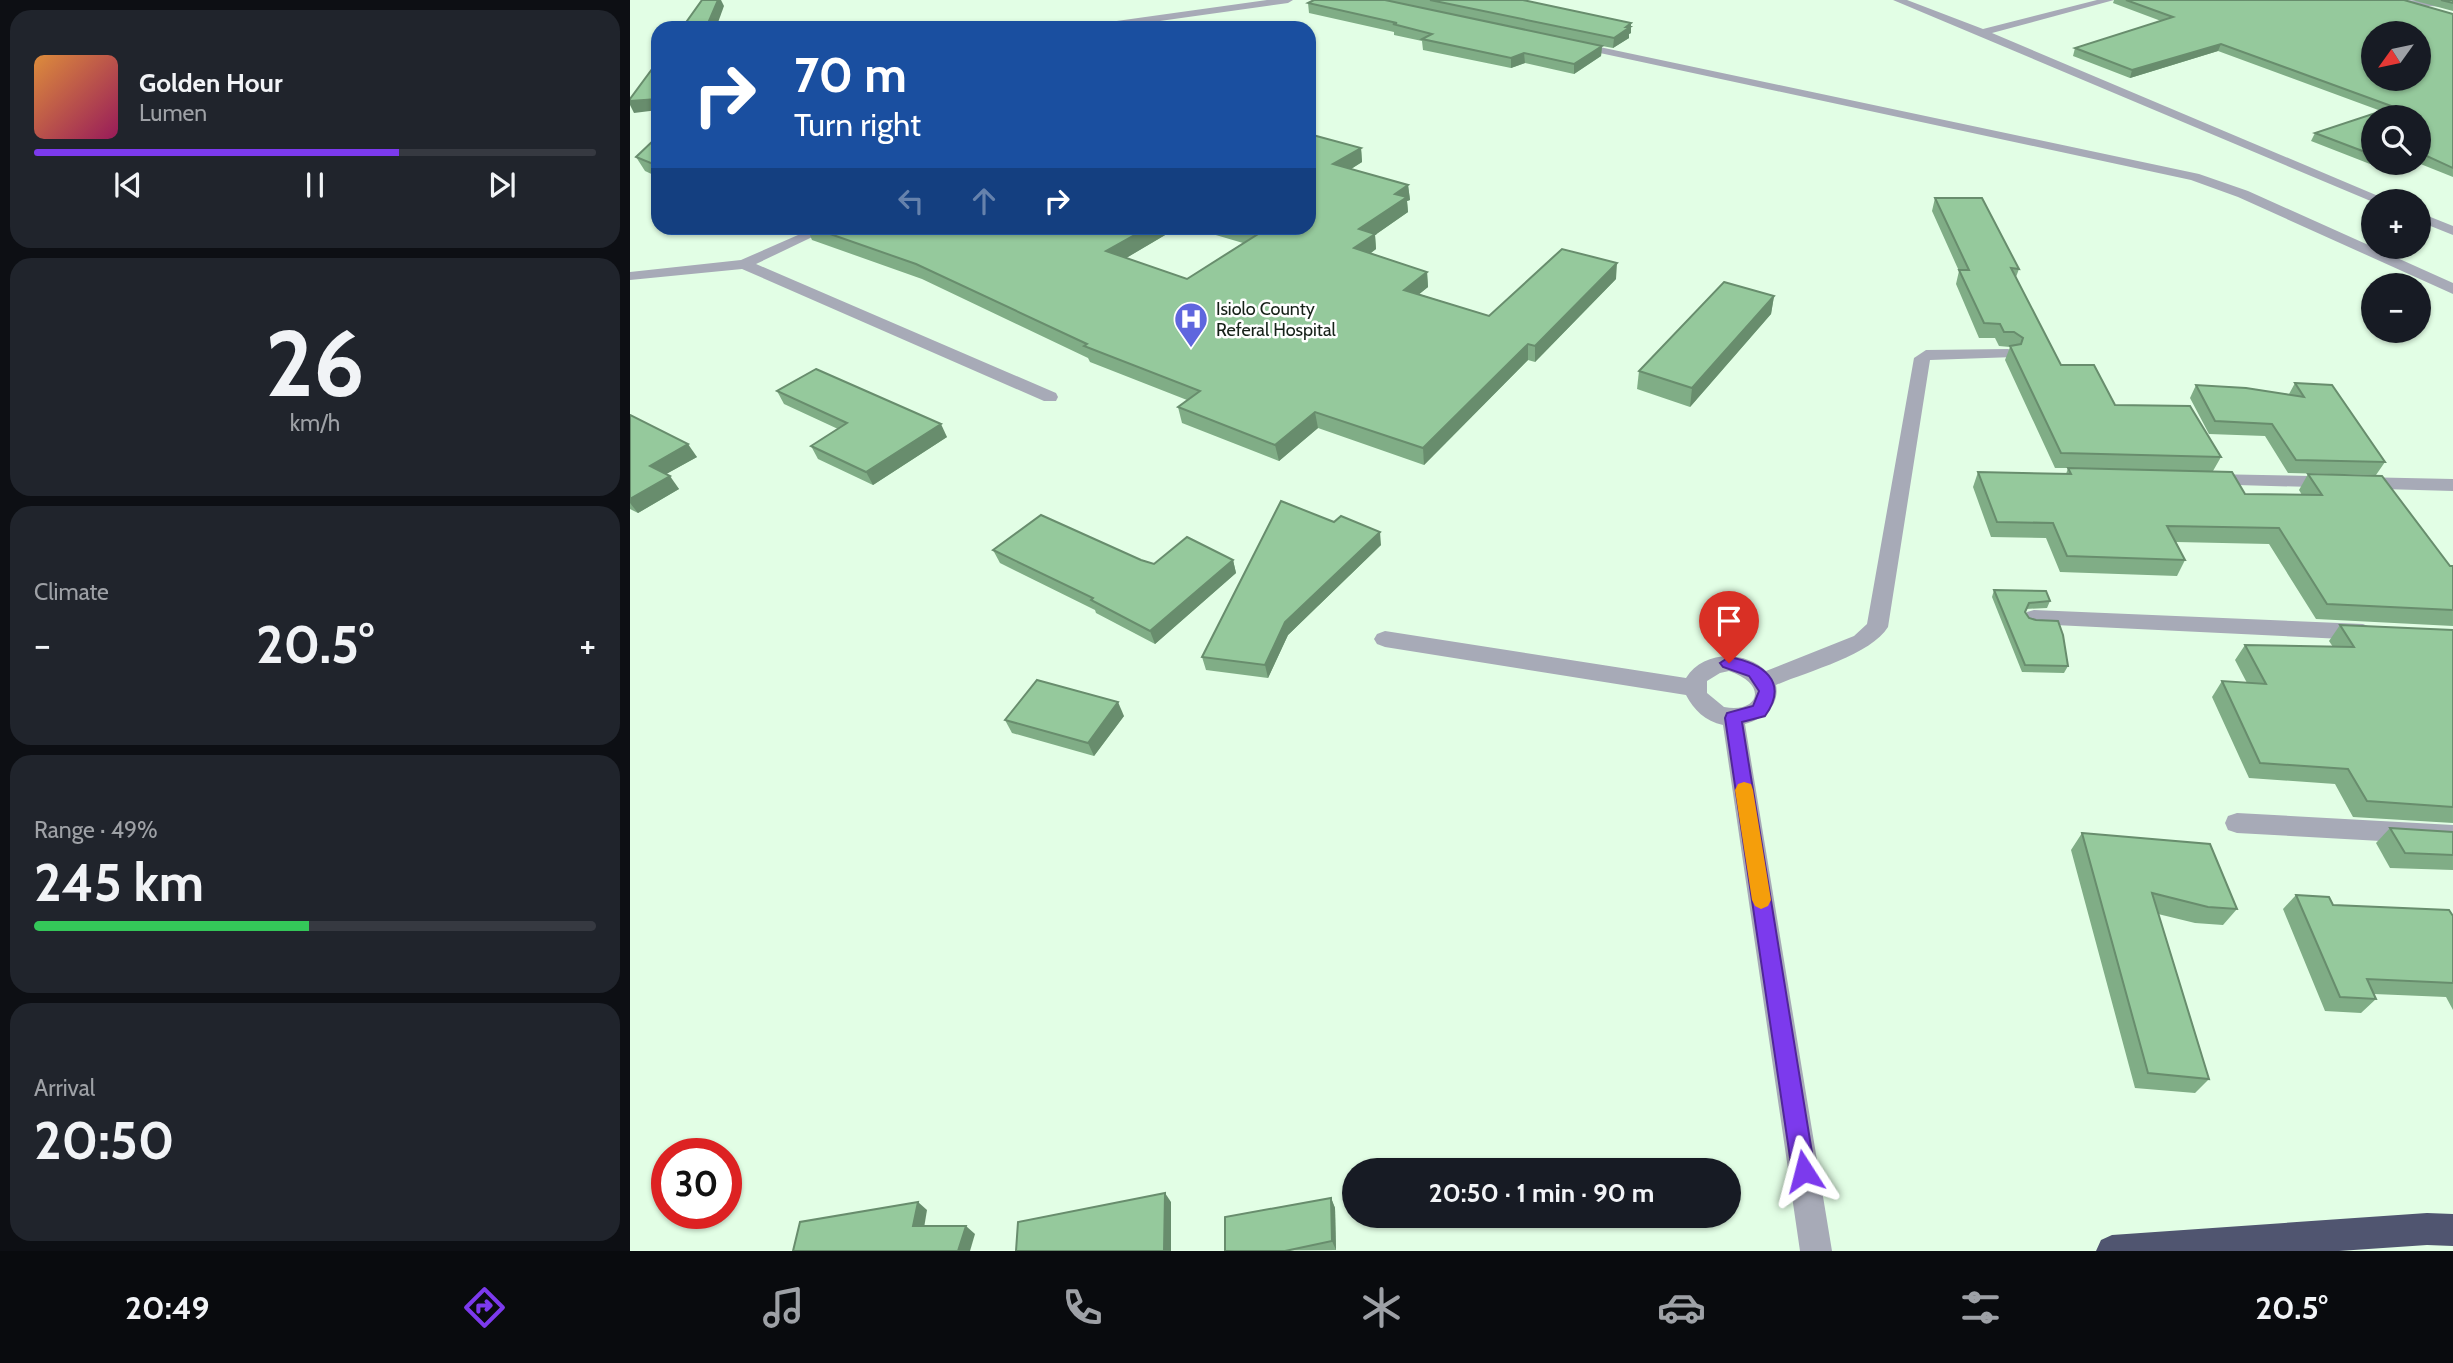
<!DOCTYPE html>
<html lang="en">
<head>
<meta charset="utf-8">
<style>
  body { margin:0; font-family:Cabin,sans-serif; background:#20242c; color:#f1f3f6; height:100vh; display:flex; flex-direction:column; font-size:26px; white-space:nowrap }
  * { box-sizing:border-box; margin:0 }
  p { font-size:23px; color:#9ea1a6 }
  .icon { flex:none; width:38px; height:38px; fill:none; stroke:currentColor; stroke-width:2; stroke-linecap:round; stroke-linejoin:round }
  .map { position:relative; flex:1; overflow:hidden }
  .panel { display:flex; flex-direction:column; gap:10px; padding:10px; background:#0d0f14; width:630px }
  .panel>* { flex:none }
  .top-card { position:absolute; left:21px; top:21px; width:665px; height:214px; border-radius:21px; box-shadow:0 2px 5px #0004; background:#1a4fa0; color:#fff; overflow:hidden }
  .needle { width:46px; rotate:237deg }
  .fabs { position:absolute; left:1731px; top:21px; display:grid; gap:14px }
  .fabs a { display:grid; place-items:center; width:70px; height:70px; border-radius:50%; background:#171b24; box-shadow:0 2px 5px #0004; font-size:35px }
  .speed { position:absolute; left:21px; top:1138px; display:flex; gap:14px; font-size:35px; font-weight:700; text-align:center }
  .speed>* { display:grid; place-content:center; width:91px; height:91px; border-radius:50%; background:#171b24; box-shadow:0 2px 5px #0004; line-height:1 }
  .speed .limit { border:10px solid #d22; background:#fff; color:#111 }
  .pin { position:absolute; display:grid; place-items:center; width:60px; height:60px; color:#fff; margin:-72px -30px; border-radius:50% 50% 50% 0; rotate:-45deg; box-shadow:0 0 7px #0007 }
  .pin .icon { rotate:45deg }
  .me { position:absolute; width:77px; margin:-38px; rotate:351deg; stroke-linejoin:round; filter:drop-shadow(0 0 5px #0008) }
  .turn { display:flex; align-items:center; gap:24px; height:147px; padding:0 28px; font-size:32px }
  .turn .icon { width:91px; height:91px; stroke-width:2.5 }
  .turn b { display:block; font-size:49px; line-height:60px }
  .lanes { display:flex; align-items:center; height:66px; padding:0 28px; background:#0003; justify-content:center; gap:35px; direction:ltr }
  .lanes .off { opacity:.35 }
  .big { font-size:52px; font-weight:700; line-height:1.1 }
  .panel .card { flex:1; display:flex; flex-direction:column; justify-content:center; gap:10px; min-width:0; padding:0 24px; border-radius:21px; background:#20242c }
  .panel .dial { align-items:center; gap:0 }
  .dial b { font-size:91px; line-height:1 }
  .song { display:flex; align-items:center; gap:21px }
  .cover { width:84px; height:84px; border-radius:10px; background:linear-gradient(135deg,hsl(30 70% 55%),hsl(330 70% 35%)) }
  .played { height:7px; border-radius:4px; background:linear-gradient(90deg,#7c3aed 65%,#363941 65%) }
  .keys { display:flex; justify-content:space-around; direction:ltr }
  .heat { display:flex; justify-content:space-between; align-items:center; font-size:38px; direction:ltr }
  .charge { height:10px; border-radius:5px; background:linear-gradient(90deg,#34c759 49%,#363941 0) }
  .trip { position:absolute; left:712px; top:1158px; width:399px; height:70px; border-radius:35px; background:#171b24; box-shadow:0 2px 5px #0004; font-weight:700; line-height:70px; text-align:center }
  .menu { display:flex; height:112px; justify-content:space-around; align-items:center; background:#090b0e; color:#9ea1a6 }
  .menu .icon { width:49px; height:49px }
  .menu .active { color:#7c3aed }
  .menu b { font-size:32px; color:#f1f3f6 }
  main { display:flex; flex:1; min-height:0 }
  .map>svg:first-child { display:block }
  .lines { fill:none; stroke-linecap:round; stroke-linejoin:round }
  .minor { fill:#a7aab7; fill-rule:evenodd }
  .highway { fill:#505570; fill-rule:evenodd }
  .wall { fill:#80ad86 }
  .shaded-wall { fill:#688d6d }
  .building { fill:#95c99c; stroke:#688d6d; stroke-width:2; fill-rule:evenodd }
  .route { fill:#7c3aed; stroke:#51269a; stroke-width:2 }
  .slow { fill:#f59e0b }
  .labels { text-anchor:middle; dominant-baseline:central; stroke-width:5; stroke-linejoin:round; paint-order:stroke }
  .far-poi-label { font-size:18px; fill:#162118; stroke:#fff; text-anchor:start }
</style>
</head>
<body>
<main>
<section class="panel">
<div class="card">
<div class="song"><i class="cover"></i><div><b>Golden Hour</b><p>Lumen</p></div></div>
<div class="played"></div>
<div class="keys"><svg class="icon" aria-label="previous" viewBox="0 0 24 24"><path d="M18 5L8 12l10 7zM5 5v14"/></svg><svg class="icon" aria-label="pause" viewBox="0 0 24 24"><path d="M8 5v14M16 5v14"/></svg><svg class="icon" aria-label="next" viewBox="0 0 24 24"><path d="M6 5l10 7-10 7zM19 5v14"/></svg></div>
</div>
<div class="card dial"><b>26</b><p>km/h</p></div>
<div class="card"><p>Climate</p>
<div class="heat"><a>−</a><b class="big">20.5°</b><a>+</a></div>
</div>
<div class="card"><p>Range · 49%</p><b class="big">245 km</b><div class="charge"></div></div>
<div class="card"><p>Arrival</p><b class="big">20:50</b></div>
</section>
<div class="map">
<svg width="1823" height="1251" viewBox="0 0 1823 1251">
  <rect width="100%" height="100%" fill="#e2fee5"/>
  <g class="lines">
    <g class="minor">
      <path d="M 637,0 L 663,0 L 658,3 L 480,28 L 453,28 L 458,25 Z"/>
      <path d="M 1263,0 L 1277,0 L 1353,29 L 1467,0 L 1484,0 L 1362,33 L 1760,201 L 1743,202 Z"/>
      <path d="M 1765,0 L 1823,1 L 1823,7 L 1769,5 L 1765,4 Z"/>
      <path d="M 946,42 L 1569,174 L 1618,191 L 1823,283 L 1823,294 L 1608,197 L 1561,180 L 942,47 L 941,45 Z"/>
      <path d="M 1788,212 L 1823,226 L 1823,235 L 1788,221 Z"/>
      <path d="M 184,228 L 201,228 L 126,264 L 426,393 L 428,397 L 426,401 L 414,401 L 112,269 L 0,280 L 0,272 L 111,260 Z"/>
      <path d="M 1378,349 L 1384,351 L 1386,354 L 1384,357 L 1300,360 L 1258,627 C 1241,655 1176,672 1146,685 C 1150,705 1134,719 1115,724 L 1202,1251 L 1170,1251 L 1093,725 C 1075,721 1064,710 1056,695 L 755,647 L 747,644 L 744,639 L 747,634 L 755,631 L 1056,678 C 1073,651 1114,650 1136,671 L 1224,636 L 1237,624 L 1284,358 L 1296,350 ZM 1099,671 C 1140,685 1128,714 1094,707 L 1077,693 L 1077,681 L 1090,673 Z"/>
      <path d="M 1580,474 L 1823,479 L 1823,491 L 1573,484 L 1571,480 Z"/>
      <path d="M 1404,610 L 1733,624 L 1740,627 L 1744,632 L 1740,637 L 1733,640 L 1404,624 L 1397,622 L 1394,617 L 1397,612 Z"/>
      <path d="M 1607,813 L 1823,825 L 1823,845 L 1607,833 L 1598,830 L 1595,823 L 1598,816 Z"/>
    </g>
    <path class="highway" d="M 1797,1213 L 1823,1214 L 1823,1246 L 1797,1245 L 1709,1251 L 1466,1251 L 1471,1240 L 1482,1235 Z"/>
  </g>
  <g class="wall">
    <path d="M 684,0 L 893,0 L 1001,23 L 1001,33 L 999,34 L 999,38 L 983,48 L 972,46 L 971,56 L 944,74 L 895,63 L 881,68 L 793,50 L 792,41 L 764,35 L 764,32 L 679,13 L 678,3 Z"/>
    <path d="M 1484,0 L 1774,0 L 1823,14 L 1823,177 L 1788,163 L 1788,117 L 1743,117 L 1743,163 L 1740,164 L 1681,141 L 1685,133 L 1751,111 L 1588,51 L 1500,78 L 1443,56 L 1445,48 L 1531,21 L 1483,3 Z"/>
    <path d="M 1782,0 L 1823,0 L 1823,11 Z"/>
    <path d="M 28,136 L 28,177 L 15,171 L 6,157 Z"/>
    <path d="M 731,148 L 732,162 L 721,169 L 778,185 L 780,200 L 777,201 L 778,212 L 745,235 L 746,249 L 741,253 L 797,272 L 798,287 L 789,294 L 859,316 L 986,279 L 905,362 L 898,360 L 794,465 L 688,428 L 649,461 L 552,423 L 548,407 L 557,400 L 460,362 L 458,358 L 292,279 L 182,240 L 177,228 L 166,233 L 152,228 L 547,228 L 496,258 L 557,279 L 613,243 L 562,228 L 679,228 Z"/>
    <path d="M 1305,198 L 1389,269 L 1386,277 L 1431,365 L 1485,405 L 1591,457 L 1583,471 L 1615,494 L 1672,495 L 1669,490 L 1678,474 L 1820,566 L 1823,566 L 1823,626 L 1686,619 L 1639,544 L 1546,542 L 1555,560 L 1547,576 L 1430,572 L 1416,538 L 1361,537 L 1343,487 L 1348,472 L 1436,474 L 1438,468 L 1425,468 L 1375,360 L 1380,347 L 1369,346 L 1365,338 L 1349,338 L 1326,284 L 1329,271 L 1302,211 Z"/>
    <path d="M 1144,296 L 1141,314 L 1060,407 L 1007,389 L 1009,371 Z"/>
    <path d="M 1665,383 L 1755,462 L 1746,475 L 1658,473 L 1635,436 L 1579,434 L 1560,398 L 1566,385 L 1659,394 Z"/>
    <path d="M 147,391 L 317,437 L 243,485 L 188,459 L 181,446 L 208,429 L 154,404 Z"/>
    <path d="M 0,415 L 67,457 L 36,474 L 49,489 L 8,513 L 0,509 Z"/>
    <path d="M 704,522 L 751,545 L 658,635 L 638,678 L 576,670 L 572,657 Z"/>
    <path d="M 363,550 L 511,560 L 524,564 L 603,560 L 606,573 L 525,644 L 466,613 L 465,610 L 370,563 Z"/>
    <path d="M 1364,590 L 1420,601 L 1417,608 L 1396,609 L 1395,612 L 1438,666 L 1434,673 L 1392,672 L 1362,597 Z"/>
    <path d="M 1710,625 L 1823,630 L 1823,823 L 1723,817 L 1705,784 L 1619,778 L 1582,697 L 1592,681 L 1617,683 L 1605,660 L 1615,645 L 1703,647 L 1699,641 Z"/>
    <path d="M 494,716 L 464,756 L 382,733 L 375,720 Z"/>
    <path d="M 1760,828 L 1823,832 L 1823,870 L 1760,868 L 1746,843 Z"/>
    <path d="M 1452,833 L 1607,909 L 1593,925 L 1565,923 L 1528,914 L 1579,1079 L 1565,1093 L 1505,1088 L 1441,850 Z"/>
    <path d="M 1666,895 L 1703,905 L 1823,916 L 1823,1010 L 1816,997 L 1744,994 L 1746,999 L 1731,1013 L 1695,1011 L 1653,909 Z"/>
    <path d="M 701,1198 L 705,1208 L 706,1250 L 595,1251 Z"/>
  </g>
  <g class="shaded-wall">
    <path d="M 88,0 L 91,0 L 94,6 L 86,28 L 76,28 Z"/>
    <path d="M 1001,23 L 1001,33 L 999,34 L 999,38 L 983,48 L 984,38 L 996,27 Z"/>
    <path d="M 1591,44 L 1588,51 L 1500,78 L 1502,70 Z"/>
    <path d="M 972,46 L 971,56 L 944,74 L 944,64 Z"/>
    <path d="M 894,53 L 895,63 L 881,68 L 881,58 Z"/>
    <path d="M 28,99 L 28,110 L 4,113 L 0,105 L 0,101 Z"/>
    <path d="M 731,148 L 732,162 L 705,179 L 703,164 Z"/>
    <path d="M 778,185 L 780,200 L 777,201 L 778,212 L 745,235 L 746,249 L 726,264 L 724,248 L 729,229 L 765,194 Z"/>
    <path d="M 163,228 L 177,228 L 166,233 Z"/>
    <path d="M 517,228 L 547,228 L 481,267 L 476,251 Z"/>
    <path d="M 987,263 L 986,279 L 905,362 L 905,346 Z"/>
    <path d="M 797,272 L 798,287 L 776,305 L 774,290 Z"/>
    <path d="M 1144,296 L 1141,314 L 1060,407 L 1062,388 Z"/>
    <path d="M 898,344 L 898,360 L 794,465 L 793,448 Z"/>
    <path d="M 685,412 L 688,428 L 649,461 L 645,445 Z"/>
    <path d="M 311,424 L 317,437 L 243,485 L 236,472 Z"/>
    <path d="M 58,444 L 67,457 L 29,478 L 20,466 Z"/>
    <path d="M 40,476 L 49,489 L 8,513 L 0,503 L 0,499 Z"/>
    <path d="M 750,532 L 751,545 L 658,635 L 638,678 L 635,665 L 655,622 Z"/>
    <path d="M 603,560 L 606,573 L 525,644 L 520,631 Z"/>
    <path d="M 488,702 L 494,716 L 464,756 L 458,743 Z"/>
    <path d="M 535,1193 L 541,1202 L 541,1251 L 534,1251 Z"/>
    <path d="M 701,1198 L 705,1208 L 706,1250 L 702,1241 Z"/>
    <path d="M 288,1202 L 297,1210 L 293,1234 L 283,1226 Z"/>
    <path d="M 336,1226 L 345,1234 L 340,1251 L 328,1251 Z"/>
  </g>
  <g class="building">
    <path d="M 72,0 L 88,0 L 76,28 L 52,28 Z"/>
    <path d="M 684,0 L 755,0 L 972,46 L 944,64 L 894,53 L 881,58 L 792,39 L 802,34 L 763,24 L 767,23 L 678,3 Z"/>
    <path d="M 800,0 L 893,0 L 1001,23 L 996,27 L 1000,27 L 984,38 Z"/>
    <path d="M 1496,0 L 1774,0 L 1823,14 L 1823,168 L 1788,152 L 1788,117 L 1743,117 L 1743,155 L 1685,133 L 1764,107 L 1591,44 L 1502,70 L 1445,48 L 1543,17 ZM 1743,33 L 1788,33 L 1788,79 L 1743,79 Z"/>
    <path d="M 1811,0 L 1823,0 L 1823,3 Z"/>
    <path d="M 28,61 L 28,99 L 0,101 L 0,99 Z"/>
    <path d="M 679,134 L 731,148 L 703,164 L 778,185 L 765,194 L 777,197 L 729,229 L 745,234 L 724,248 L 797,272 L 774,290 L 859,316 L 932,249 L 987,263 L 905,346 L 898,344 L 793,448 L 685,412 L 645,445 L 548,407 L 570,391 L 454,346 L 457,344 L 286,264 L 183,228 L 517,228 L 476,251 L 557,279 L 628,234 L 607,228 L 679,228 Z"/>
    <path d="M 28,136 L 28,166 L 6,157 Z"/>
    <path d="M 1305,198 L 1352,198 L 1389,269 L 1381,268 L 1431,365 L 1464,365 L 1485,405 L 1560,406 L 1591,457 L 1431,453 L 1380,346 L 1391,344 L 1393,338 L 1384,332 L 1374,332 L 1370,324 L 1354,323 L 1329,270 L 1339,270 Z"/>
    <path d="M 1094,282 L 1144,296 L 1062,388 L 1009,371 Z"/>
    <path d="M 186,369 L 311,424 L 236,472 L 181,446 L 217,423 L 147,391 Z"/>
    <path d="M 1665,383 L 1702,385 L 1755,462 L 1666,460 L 1642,424 L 1585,421 L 1566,385 L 1616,388 L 1674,397 Z"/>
    <path d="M 0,415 L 58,444 L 20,466 L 40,476 L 0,499 Z"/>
    <path d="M 1438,468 L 1602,472 L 1615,494 L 1692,495 L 1678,474 L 1752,476 L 1820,566 L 1823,566 L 1823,610 L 1697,604 L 1649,528 L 1537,526 L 1555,560 L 1437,556 L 1423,523 L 1367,522 L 1348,472 L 1441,474 Z"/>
    <path d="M 651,501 L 704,522 L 711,516 L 750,532 L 655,622 L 635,665 L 572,657 Z"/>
    <path d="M 411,515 L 511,560 L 524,564 L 557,537 L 603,560 L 520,631 L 461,600 L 463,598 L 363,550 Z"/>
    <path d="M 1364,590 L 1416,591 L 1420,601 L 1399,603 L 1395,612 L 1399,618 L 1406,620 L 1428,621 L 1433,635 L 1438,666 L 1395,665 Z"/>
    <path d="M 1710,625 L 1823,630 L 1823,807 L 1737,801 L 1718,769 L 1630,763 L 1592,681 L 1636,684 L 1615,645 L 1724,647 Z"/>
    <path d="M 407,680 L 488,702 L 458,743 L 375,720 Z"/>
    <path d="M 1760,828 L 1823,832 L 1823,855 L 1775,853 Z"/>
    <path d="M 1452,833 L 1580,844 L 1607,909 L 1578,907 L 1522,893 L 1579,1079 L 1518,1073 Z"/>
    <path d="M 1666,895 L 1699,897 L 1703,905 L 1819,910 L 1823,916 L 1823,983 L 1737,979 L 1746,999 L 1710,997 Z"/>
    <path d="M 1000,1161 L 1002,1171 L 925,1171 L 925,1170 Z"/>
    <path d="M 535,1193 L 534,1251 L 386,1251 L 388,1222 Z"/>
    <path d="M 701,1198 L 702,1241 L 655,1251 L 595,1251 L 595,1217 Z"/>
    <path d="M 288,1202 L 283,1226 L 336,1226 L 328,1251 L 163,1251 L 170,1222 Z"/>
  </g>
  <path class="route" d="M 1099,657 C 1132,663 1160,681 1135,716 L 1112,722 L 1185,1171 L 1182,1179 L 1174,1183 L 1165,1179 L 1162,1171 L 1095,718 L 1097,713 L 1123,706 L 1129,691 L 1119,676 L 1093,667 L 1090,663 Z"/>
  <path class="slow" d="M 1114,782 L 1121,784 L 1123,790 L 1141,900 L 1138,906 L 1131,909 L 1125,906 L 1122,900 L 1105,790 L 1108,784 Z"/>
  <defs>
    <g id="hospital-pin" transform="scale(1.75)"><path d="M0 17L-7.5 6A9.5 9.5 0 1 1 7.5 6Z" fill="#5f66de" stroke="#fff"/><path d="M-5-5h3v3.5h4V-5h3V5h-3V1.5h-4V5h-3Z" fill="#fff"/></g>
  </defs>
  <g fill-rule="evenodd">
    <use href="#hospital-pin" x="561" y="319"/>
  </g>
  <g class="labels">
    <g class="far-poi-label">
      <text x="586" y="309">Isiolo County<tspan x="586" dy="21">Referal Hospital</tspan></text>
    </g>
  </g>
</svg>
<div class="fabs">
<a><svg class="needle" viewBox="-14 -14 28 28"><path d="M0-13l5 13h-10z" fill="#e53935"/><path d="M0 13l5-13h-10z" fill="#9ea1a6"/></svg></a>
<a><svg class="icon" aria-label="search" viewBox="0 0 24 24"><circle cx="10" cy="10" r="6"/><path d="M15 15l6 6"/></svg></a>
<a>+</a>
<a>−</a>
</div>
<div class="speed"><div class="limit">30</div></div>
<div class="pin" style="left:1099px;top:663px;background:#d93025"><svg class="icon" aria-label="arrive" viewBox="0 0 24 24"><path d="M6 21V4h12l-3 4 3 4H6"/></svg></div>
<svg class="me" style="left:1174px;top:1171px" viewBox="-20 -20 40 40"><path d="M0-17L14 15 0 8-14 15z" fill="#7c3aed" stroke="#fff" stroke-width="4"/></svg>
<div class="trip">20:50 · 1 min · 90 m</div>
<div class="top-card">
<div class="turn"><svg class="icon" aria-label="right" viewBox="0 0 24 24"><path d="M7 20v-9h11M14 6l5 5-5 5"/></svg><div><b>70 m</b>Turn right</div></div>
<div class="lanes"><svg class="icon off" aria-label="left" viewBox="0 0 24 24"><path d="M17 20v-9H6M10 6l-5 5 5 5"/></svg><svg class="icon off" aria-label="ahead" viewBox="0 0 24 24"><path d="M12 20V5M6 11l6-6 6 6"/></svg><svg class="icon" aria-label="right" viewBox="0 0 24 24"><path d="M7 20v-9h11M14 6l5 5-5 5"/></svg></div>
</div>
</div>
</main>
<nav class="menu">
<b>20:49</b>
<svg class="icon active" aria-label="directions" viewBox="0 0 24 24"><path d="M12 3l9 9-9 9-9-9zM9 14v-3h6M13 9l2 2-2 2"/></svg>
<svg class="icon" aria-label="music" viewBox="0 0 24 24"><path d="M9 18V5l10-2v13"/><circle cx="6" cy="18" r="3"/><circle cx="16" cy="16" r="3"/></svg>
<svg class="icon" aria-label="phone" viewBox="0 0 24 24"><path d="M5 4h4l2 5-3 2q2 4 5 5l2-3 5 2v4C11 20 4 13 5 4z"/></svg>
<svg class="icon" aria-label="climate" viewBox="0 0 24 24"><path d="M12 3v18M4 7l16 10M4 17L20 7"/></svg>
<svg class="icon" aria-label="car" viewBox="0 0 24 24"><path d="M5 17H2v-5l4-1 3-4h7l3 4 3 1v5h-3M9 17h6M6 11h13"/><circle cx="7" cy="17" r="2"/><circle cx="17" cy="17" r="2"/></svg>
<svg class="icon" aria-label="filters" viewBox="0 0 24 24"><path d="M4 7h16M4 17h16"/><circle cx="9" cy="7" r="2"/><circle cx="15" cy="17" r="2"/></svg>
<b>20.5°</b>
</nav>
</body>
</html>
